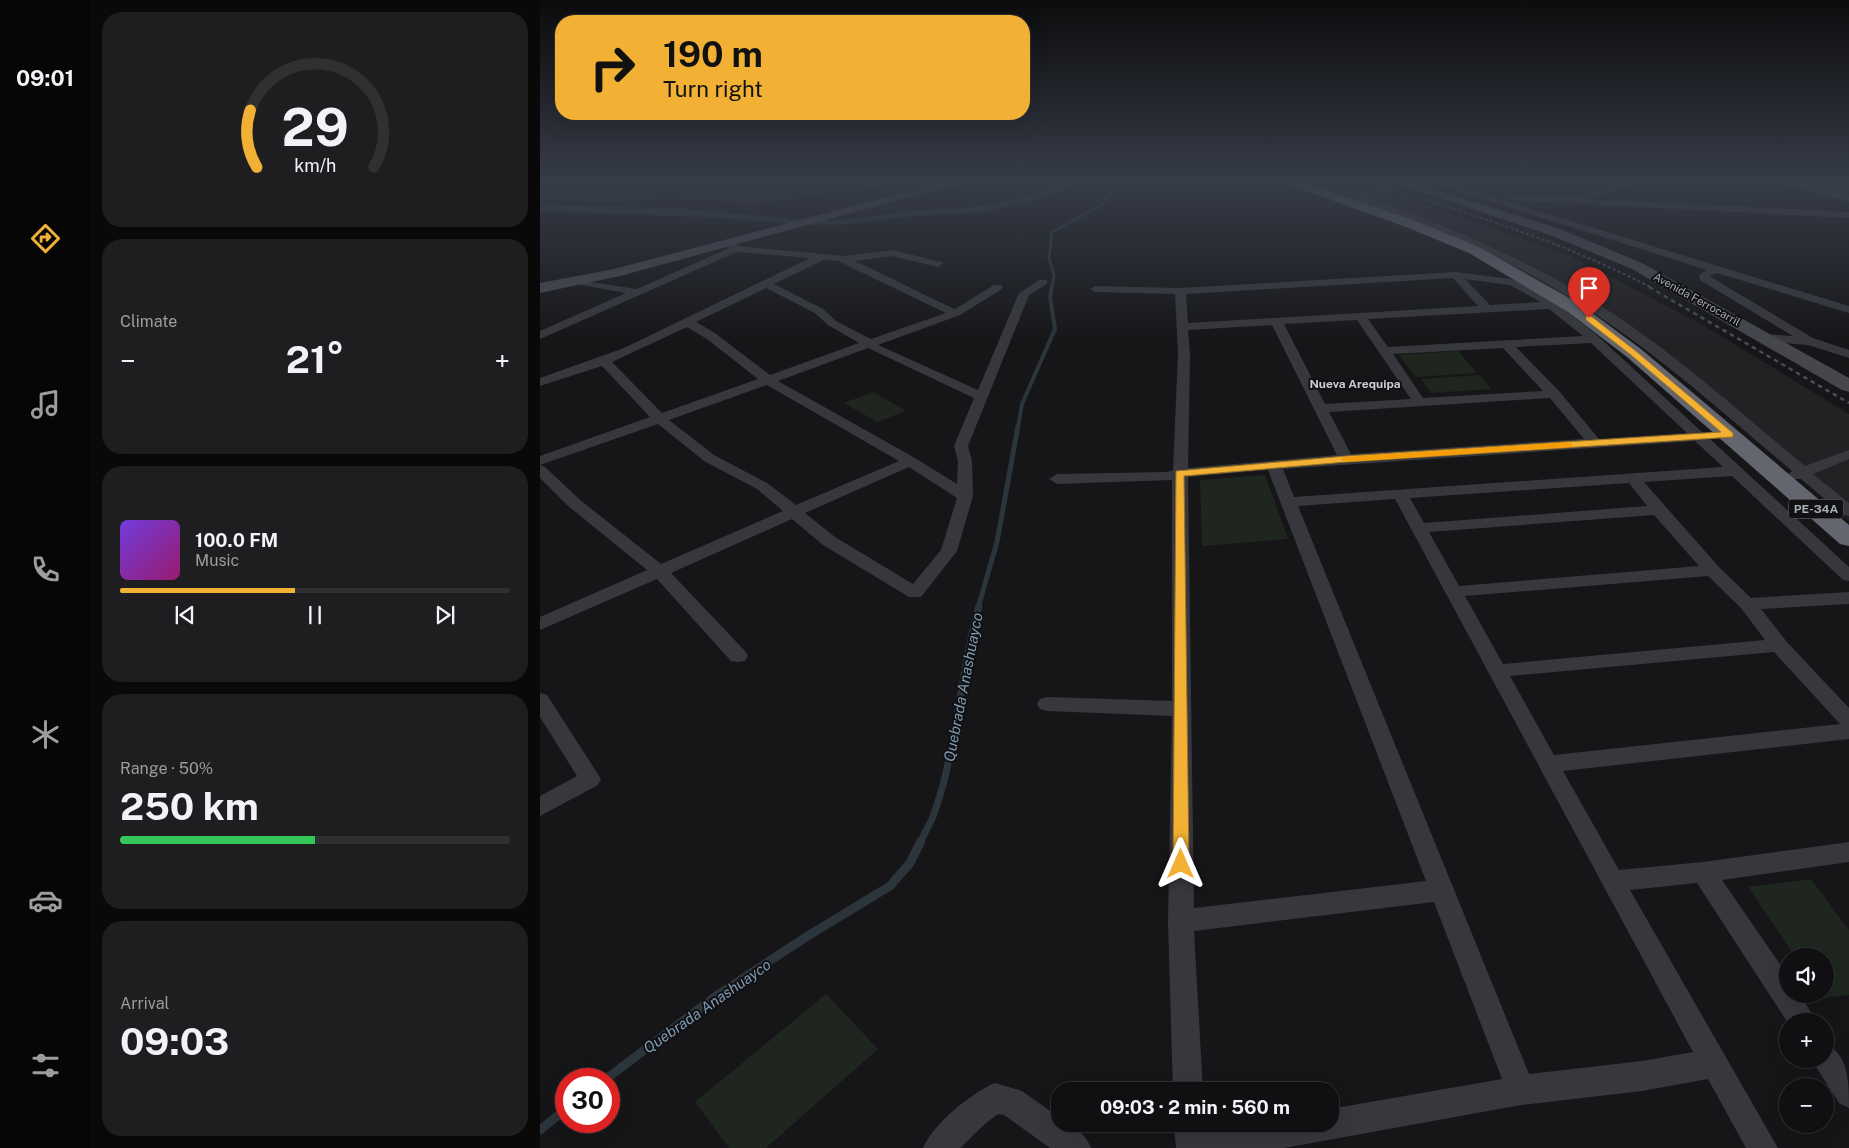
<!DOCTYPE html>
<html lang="en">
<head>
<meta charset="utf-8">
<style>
  body { margin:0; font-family:"Public Sans",sans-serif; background:#1e1e20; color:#f1f3f6; height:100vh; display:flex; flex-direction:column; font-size:19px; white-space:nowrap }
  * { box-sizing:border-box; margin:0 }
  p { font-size:16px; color:#9c9d9f }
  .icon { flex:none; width:28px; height:28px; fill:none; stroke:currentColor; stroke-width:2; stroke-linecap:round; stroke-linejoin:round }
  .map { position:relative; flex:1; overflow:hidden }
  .sheet { display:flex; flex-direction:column; gap:12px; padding:12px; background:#09090a; width:450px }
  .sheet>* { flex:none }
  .banner { position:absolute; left:15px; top:15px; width:475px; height:105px; border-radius:20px; box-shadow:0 5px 20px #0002,0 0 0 1px #303032; background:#f2b134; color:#111; overflow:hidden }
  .fabs { position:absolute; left:1239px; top:948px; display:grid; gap:10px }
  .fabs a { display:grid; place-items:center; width:55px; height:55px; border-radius:50%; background:#101012; box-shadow:0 5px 20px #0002,0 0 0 1px #303032; font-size:25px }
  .speed { position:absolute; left:15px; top:1068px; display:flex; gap:10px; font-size:25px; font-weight:700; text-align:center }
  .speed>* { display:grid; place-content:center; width:65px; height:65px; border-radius:50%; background:#101012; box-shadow:0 5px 20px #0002,0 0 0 1px #303032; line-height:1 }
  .speed .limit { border:8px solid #d22; background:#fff; color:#111 }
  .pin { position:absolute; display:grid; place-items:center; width:42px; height:42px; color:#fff; margin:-51px -21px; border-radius:50% 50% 50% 0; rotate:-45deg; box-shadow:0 0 5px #0007 }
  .pin .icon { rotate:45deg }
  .me { position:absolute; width:55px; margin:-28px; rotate:0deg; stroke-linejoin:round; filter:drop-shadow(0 0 4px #0008) }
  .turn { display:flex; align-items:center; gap:18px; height:105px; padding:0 25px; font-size:22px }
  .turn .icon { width:65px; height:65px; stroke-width:2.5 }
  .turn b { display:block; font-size:35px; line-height:42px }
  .big { font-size:38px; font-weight:700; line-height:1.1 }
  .sheet .tile { flex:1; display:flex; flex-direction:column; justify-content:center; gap:8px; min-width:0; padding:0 18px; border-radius:20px; background:#1e1e20 }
  .sheet .dial { align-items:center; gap:0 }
  .dial svg { height:130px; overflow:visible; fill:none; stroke:#303032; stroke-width:7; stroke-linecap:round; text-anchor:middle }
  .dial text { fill:#f1f3f6; stroke:none }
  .song { display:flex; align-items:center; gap:15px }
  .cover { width:60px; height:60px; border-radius:8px; background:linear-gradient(135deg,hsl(260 70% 55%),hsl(320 70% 35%)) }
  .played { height:5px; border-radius:2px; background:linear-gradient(90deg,#f2b134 45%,#303032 45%) }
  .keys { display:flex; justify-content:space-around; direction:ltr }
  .heat { display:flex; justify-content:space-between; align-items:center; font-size:28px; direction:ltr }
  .charge { height:8px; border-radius:4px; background:linear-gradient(90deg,#34c759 50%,#303032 0) }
  .trip { position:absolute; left:511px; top:1082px; width:288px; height:50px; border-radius:20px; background:#101012; box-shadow:0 5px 20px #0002,0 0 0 1px #303032; font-weight:700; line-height:50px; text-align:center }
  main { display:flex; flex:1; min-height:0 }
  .tabs { display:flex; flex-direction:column; width:90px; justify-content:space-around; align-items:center; background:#060607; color:#9c9d9f }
  .tabs .icon { width:35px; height:35px }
  .tabs .selected { color:#f2b134 }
  .tabs b { font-size:22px; color:#f1f3f6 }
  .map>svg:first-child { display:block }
  .built { fill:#222225 }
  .green { fill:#1e261f }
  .water { fill:#2c353c }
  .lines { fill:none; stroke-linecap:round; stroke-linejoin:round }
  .stream-far4 { stroke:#2c353c; stroke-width:3 }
  .stream-far3 { stroke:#2c353c; stroke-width:4 }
  .stream-far2 { stroke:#2c353c; stroke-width:5 }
  .stream-far1 { stroke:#2c353c; stroke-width:7 }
  .stream { stroke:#2c353c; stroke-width:9 }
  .street { fill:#37383d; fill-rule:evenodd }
  .secondary { fill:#45474d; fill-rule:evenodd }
  .highway { fill:#63666e; fill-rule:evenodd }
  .rail-far1 { stroke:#4a4c52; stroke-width:2; stroke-dasharray:3 2.5; stroke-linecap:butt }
  .rail { stroke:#4a4c52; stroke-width:2.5; stroke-dasharray:4.5 4; stroke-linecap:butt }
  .route { fill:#f2b134; stroke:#9d7322 }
  .slow { fill:#f59e0b }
  .labels { text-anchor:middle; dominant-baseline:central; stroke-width:4; stroke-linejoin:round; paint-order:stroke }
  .far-street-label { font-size:11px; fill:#a8adb8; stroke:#111113 }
  .far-neighbourhood-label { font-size:12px; font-weight:bold; fill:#c9ccd4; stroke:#111113 }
  .shield { fill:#111113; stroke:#7b7e86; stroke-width:1 }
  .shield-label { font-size:12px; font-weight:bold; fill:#a8adb8 }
  .water-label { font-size:15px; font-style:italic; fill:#7f9bb3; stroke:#111113 }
</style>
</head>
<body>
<main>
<nav class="tabs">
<b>09:01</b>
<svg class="icon selected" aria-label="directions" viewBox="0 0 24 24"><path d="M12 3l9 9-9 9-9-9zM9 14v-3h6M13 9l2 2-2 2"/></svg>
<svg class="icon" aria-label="music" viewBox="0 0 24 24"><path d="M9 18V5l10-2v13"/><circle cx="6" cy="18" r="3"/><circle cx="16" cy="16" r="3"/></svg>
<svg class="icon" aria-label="phone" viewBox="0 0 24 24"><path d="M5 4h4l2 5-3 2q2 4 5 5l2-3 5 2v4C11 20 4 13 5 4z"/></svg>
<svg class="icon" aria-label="climate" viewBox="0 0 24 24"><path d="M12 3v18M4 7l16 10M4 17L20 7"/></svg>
<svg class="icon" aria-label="car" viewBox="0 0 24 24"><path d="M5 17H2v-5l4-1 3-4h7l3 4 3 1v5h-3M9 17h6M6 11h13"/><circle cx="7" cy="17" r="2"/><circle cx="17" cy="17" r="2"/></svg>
<svg class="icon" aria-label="filters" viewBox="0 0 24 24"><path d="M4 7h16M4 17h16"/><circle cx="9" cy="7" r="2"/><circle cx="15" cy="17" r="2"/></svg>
</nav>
<section class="sheet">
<div class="tile dial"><svg viewBox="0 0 100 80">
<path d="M14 69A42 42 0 1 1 86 69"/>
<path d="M14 69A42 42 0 0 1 10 34" stroke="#f2b134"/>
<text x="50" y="56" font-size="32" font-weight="700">29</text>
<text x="50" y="72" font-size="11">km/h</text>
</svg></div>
<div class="tile"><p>Climate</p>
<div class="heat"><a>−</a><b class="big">21°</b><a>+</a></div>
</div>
<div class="tile">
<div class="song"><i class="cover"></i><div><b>100.0 FM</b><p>Music</p></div></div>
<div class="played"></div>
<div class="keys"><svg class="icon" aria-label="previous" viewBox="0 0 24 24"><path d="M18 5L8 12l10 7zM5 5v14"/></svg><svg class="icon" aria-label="pause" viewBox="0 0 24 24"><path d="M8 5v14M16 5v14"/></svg><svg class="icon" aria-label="next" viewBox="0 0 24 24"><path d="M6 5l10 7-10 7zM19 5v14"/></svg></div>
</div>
<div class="tile"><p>Range · 50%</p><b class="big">250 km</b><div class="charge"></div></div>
<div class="tile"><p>Arrival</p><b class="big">09:03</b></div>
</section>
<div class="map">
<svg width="1309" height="1148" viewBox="0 0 1309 1148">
  <rect width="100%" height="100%" fill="#161618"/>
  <g class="built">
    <path d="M 0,181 L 382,181 L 214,204 L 123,198 L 93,203 L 0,200 Z"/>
    <path d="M 755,181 L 819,181 L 1028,255 L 1163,325 L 1309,414 L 1309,521 L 1182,409 L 1096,340 L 1057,313 L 993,275 L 941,249 Z"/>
  </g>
  <g class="green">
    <path d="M 918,351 L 937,373 L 876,377 L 859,355 Z"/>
    <path d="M 940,375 L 951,389 L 891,393 L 881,379 Z"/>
    <path d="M 333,392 L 366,411 L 337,422 L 304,403 Z"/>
    <path d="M 725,475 L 748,539 L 662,546 L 660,480 Z"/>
    <path d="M 1271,879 L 1309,930 L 1309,995 L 1284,998 L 1281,994 L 1285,994 L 1285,956 L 1255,956 L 1208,887 Z"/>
    <path d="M 286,994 L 338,1049 L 226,1148 L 189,1148 L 155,1102 Z"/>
  </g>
  <path class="water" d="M 523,181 L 544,181 L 502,199 L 443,212 L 375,216 L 309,224 L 269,225 L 166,217 L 0,211 L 0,204 L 147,209 L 276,221 L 302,220 L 372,211 L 453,205 L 502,191 Z"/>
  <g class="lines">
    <path class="stream-far4" d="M 512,288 L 514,275 L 509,258 L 512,232 L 562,205 L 575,187 L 585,181"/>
    <path class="stream-far3" d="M 478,427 L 482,404 L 515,329 L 510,297 L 512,287"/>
    <path class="stream-far2" d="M 438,608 L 457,542 L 478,426"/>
    <path class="stream-far1" d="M 380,843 C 385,831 393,820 396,808 C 418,742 420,673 439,606"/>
    <g class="stream">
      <path d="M 66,1079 L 176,996 L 266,937 L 350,886 L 370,863 L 381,841"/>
      <path d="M 0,1130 L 26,1109"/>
    </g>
    <g class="street">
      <path d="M 866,181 L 873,183 L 827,197 C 912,228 996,263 1072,313 C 1141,358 1202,414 1265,466 L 1309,450 L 1309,459 L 1273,474 L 1309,503 L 1309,516 L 1303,514 L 1261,479 L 1249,479 L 1246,476 L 1252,471 C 1164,396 1082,322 978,268 C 939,247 898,230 856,215 C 846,211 817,203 811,198 L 814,195 Z"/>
      <path d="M 886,181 L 900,181 L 1309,306 L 1309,313 L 1177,273 L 1169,276 L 1273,338 L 1309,350 L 1309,358 L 1268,345 L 1221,341 L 1219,338 L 1221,335 L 1225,334 L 1253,336 L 1160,280 L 1159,275 L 1167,270 Z"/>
      <path d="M 1086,181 L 1099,181 L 1050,199 L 1309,212 L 1309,218 L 967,200 L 963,197 L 967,194 L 1044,198 L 1044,195 Z"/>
      <path d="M 1286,181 L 1309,186 L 1309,192 L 1283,186 L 1283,182 Z"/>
      <path d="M 188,240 L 199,246 L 304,256 L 352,250 L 402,262 L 403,264 L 398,267 L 352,256 L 314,261 C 349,276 381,294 415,309 L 454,285 L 462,285 L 462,289 L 420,315 L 338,345 L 438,390 L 479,293 L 499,280 L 507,280 L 507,284 L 489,295 L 428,446 L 432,461 L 433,496 L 417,551 L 381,597 L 369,597 L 283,545 L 252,519 L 131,573 L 205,651 L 208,656 L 205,661 L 198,662 L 191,661 L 117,579 L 0,630 L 0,617 L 107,570 L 27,505 L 0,478 L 0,465 L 5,467 L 39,499 L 121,564 L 243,511 L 217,489 L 164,461 L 118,424 L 0,465 L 0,456 L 110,417 L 62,366 L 0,386 L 0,378 L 84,348 L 270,258 L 197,252 L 0,339 L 0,331 L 86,293 L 31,283 L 31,279 L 97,289 L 189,248 L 183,243 ZM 284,260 L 298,261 L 406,313 L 331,339 L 296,321 L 283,309 L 234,284 ZM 226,288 L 275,313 L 288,325 L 319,343 L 230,375 L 175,333 L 156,322 ZM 147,327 L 167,339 L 218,379 L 122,413 L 72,362 ZM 328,348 L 434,398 L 414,446 L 418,461 L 417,484 L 375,458 L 238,381 ZM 227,385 L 359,461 L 256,505 L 227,483 L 174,455 L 129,420 ZM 369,467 L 417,498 L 401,550 L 373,584 L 295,537 L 265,513 Z"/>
      <path d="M 916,272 L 971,279 L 989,286 L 1010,298 L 1058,336 L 1162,432 L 1171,433 L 1173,436 L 1170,439 L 1309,567 L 1309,581 L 1303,580 L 1192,476 L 1104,482 L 1178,566 L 1211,598 L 1309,592 L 1309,604 L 1221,609 L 1246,641 L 1309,708 L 1309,739 L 1023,771 L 1079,870 L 1163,862 L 1309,842 L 1309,862 L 1182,880 L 1248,976 L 1248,994 L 1260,994 L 1276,1021 L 1248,1021 L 1248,1023 L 1157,883 L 1090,890 L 1238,1148 L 1206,1148 L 1168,1079 L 1102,1091 L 981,1105 L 744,1148 L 636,1148 L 634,1124 L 664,1124 L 665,1131 L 708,1124 L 790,1124 L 790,1109 L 962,1079 L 894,902 L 654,931 L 663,1091 L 633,1091 L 628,921 L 632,716 L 507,711 L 500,709 L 497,704 L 500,699 L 507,697 L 632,701 L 632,480 L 517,484 L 509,479 L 517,474 L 627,472 L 633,470 L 638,354 L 635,294 L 555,292 L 550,289 L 555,286 L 640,288 ZM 913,278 L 938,306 L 648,323 L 646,294 ZM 925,279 L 970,285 L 1001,302 L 950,305 ZM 1009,309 L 1043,336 L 848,347 L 828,319 ZM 817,320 L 871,399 L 785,404 L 744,324 ZM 732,325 L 797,455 L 648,468 L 650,354 L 648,330 ZM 1051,343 L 1147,433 L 1059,439 L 1019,391 L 976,347 ZM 963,348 L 1003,391 L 883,398 L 853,354 ZM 1010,398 L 1044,439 L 811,454 L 789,412 ZM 1155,441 L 1183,467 L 754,497 L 743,469 ZM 728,470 L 886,881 L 654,908 L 648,477 ZM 1089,483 L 1107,506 L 884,523 L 870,498 ZM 855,499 L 1153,1052 L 1102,1061 L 989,1074 L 758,506 ZM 1114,515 L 1159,566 L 919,586 L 889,532 ZM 1168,576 L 1201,608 L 1225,640 L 963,664 L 925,596 ZM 1234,652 L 1300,724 L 1014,755 L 970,676 Z"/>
      <path d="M 0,693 L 7,695 L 61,779 L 58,785 L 0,816 L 0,796 L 37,776 L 0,717 Z"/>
      <path d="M 1285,1043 C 1309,1055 1309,1082 1309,1108 L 1299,1103 L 1271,1059 L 1285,1059 Z"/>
      <path d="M 455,1083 L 482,1091 L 520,1118 L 520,1124 C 535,1124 546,1135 551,1148 L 510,1148 L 464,1115 L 458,1114 L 446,1123 L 420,1148 L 383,1148 C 393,1124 431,1093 455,1083 Z"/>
    </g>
    <g class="secondary">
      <path d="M 408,181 L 429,181 L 80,276 L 0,293 L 0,283 L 74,269 Z"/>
      <path d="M 849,181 L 868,181 L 1020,229 L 1102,263 L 1309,378 L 1309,392 L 1302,390 L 1092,269 L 1010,235 Z"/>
      <path d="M 1229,181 L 1252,181 L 1309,194 L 1309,202 Z"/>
    </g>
    <path class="highway" d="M 739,181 L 759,181 L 876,221 L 939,247 L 1040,304 L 1101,349 L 1309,525 L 1309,546 L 1300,544 L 1087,357 L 1028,312 L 929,253 L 866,227 Z"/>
    <path class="rail-far1" d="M 824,181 C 922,211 1020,240 1112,288"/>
    <path class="rail" d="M 1109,287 L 1309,403"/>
  </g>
  <linearGradient id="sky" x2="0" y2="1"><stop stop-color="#0c0c0d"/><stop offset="0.53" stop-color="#363c48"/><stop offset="1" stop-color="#363c48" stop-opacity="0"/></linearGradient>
  <rect width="1309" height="342" fill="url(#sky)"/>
  <path class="route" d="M 1046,316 L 1051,316 L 1097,352 L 1193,433 L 1193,437 L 806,462 L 644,476 L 649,864 L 646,868 L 641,870 L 635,868 L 633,864 L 636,471 L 806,456 L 1181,432 L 1091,355 L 1046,320 Z"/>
  <path class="slow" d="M 1029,442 L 1032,443 L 1032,447 L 805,462 L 800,459 L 805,457 Z"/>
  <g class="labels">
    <g class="far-street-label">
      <text transform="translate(1157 299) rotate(29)">Avenida Ferrocarril</text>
    </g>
    <g class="far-neighbourhood-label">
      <text x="815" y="384">Nueva Arequipa</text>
    </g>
    <rect class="shield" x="1248.5" y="499.5" width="55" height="19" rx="4"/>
    <g class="shield-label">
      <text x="1276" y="509">PE-34A</text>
    </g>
    <g class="water-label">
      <text transform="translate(423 687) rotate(-79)">Quebrada Anashuayco</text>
      <text transform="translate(167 1006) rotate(-35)">Quebrada Anashuayco</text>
    </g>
  </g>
</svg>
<div class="fabs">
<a><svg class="icon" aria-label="sound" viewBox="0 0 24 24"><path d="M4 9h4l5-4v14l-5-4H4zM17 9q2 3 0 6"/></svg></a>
<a>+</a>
<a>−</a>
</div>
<div class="speed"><div class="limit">30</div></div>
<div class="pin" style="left:1049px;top:318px;background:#d93025"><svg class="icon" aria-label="arrive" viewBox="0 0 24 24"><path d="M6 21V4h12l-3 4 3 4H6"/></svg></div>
<svg class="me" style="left:641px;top:864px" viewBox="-20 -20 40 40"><path d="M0-17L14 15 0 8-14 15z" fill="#f2b134" stroke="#fff" stroke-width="4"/></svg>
<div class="trip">09:03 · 2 min · 560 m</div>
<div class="banner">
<div class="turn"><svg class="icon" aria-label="right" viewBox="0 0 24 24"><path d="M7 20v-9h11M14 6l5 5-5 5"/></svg><div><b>190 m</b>Turn right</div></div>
</div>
</div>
</main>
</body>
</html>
